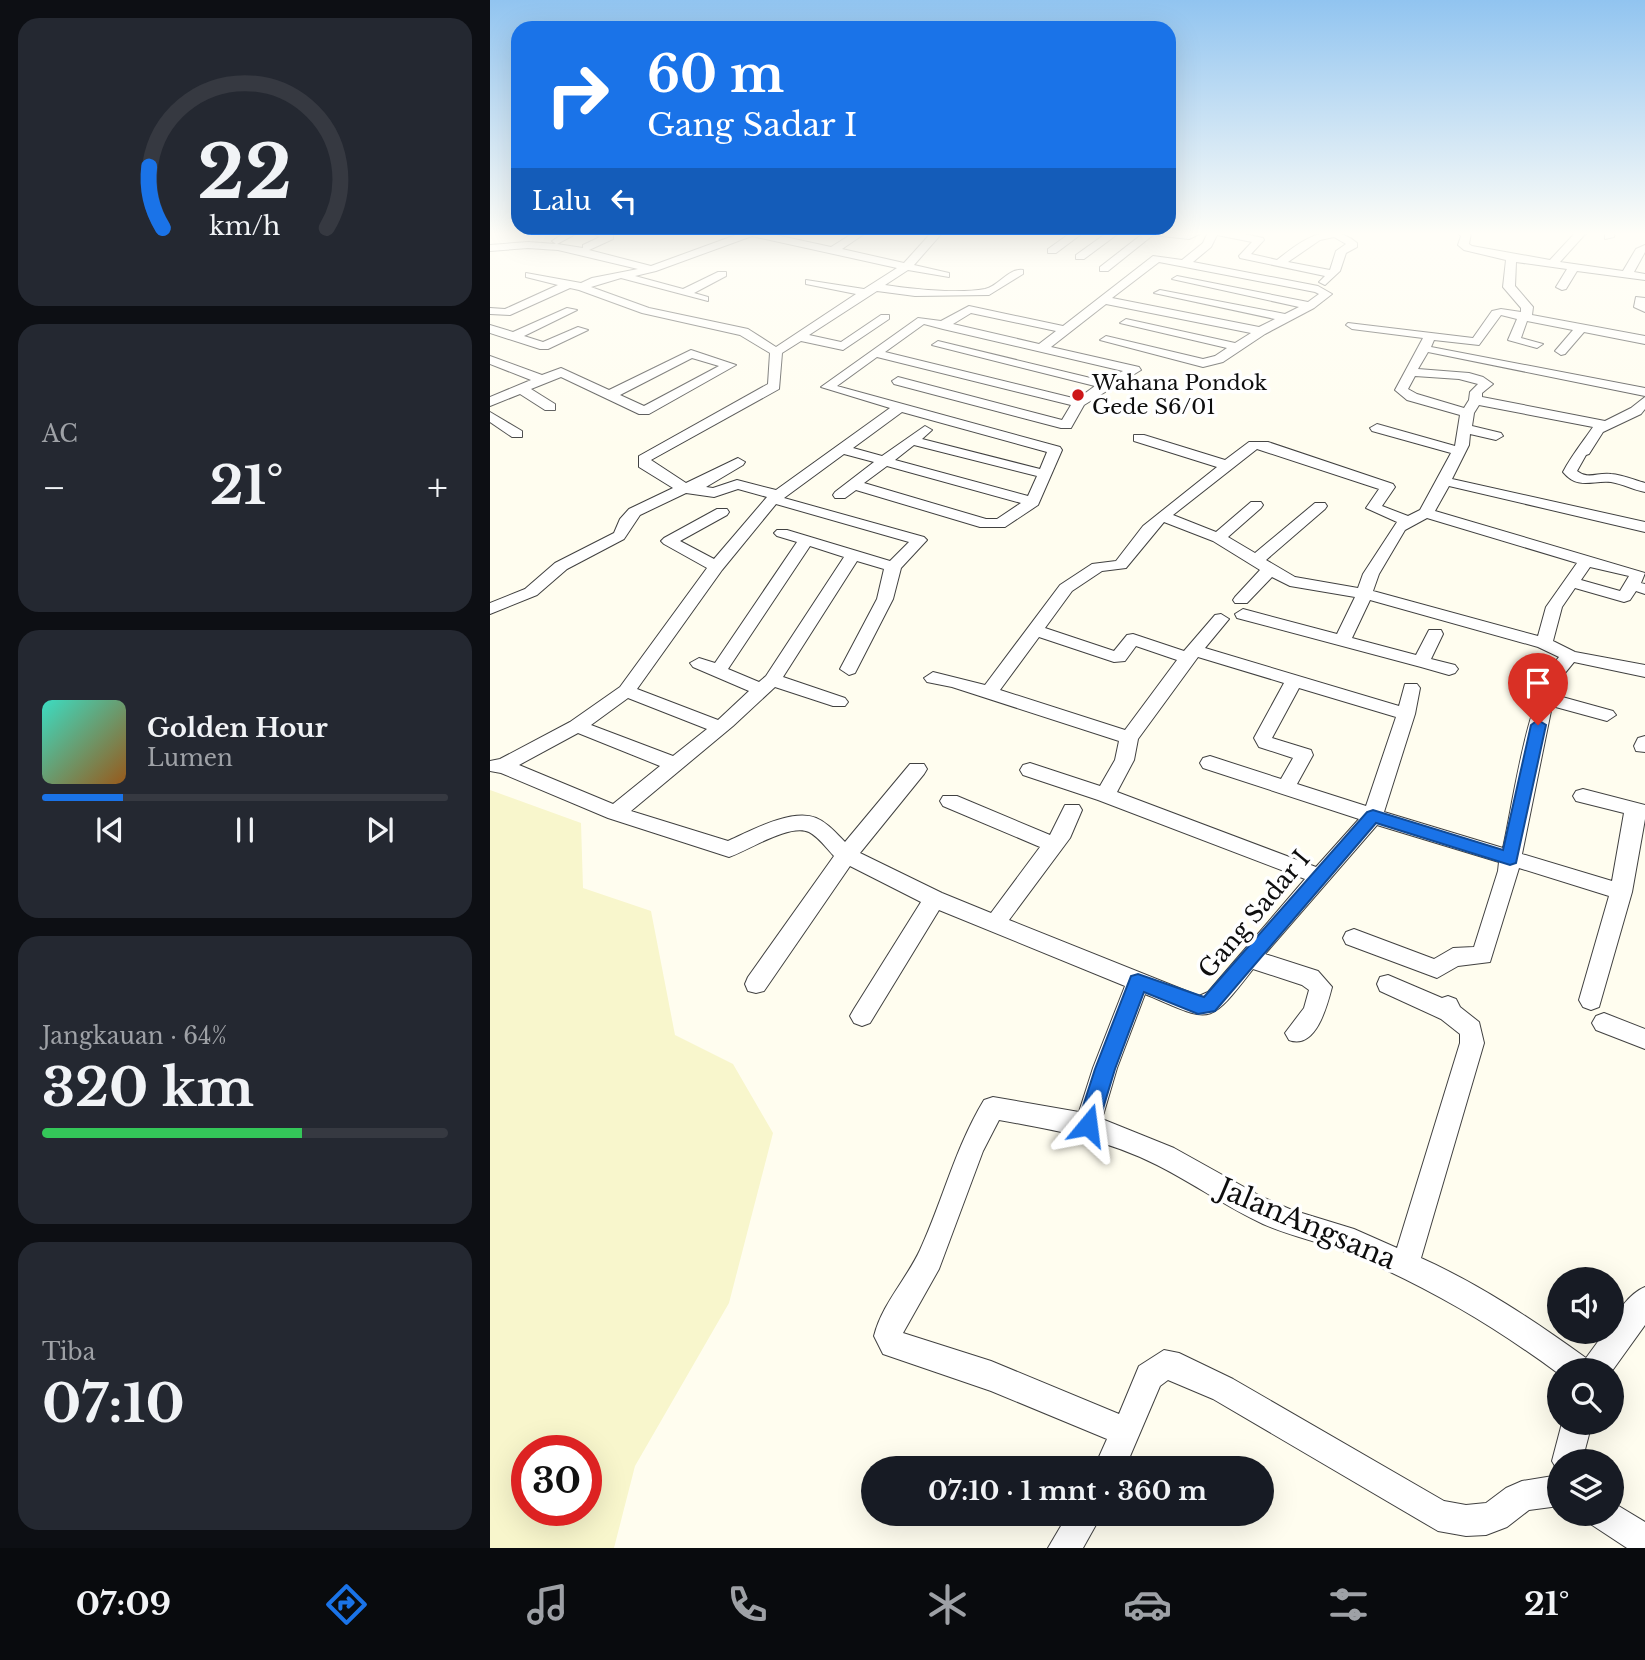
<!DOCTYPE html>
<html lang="id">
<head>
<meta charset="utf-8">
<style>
  body { margin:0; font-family:"Libre Baskerville",serif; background:#242831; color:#f1f3f6; height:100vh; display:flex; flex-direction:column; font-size:26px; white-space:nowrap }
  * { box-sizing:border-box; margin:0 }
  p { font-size:23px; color:#9ea1a6 }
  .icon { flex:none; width:38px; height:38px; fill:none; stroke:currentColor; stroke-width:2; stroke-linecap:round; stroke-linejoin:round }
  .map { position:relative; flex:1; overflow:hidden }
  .details { display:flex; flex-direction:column; gap:18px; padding:18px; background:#0d0f14; width:490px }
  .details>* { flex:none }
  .top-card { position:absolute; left:21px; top:21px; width:665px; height:214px; border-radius:21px; box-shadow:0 7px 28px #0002; background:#1a73e8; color:#fff; overflow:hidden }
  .controls { position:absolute; left:1057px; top:1267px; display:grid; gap:14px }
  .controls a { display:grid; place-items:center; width:77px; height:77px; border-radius:50%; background:#171b24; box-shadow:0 7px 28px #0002; font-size:35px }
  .speed { position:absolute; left:21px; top:1435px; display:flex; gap:14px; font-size:35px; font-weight:700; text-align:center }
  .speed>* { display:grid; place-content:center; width:91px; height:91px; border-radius:50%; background:#171b24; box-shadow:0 7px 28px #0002; line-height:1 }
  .speed .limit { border:10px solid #d22; background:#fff; color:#111 }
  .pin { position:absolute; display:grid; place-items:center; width:60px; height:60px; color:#fff; margin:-72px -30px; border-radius:50% 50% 50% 0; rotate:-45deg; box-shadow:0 0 7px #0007 }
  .pin .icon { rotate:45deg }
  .me { position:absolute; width:77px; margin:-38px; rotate:16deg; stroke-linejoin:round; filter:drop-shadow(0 0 5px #0008) }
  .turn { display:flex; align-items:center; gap:24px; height:147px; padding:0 21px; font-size:32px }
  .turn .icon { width:91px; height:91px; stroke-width:2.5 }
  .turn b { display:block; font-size:49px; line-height:60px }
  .then { display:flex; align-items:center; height:66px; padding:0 21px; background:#0003; gap:14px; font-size:26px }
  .big { font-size:52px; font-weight:700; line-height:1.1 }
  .details .widget { flex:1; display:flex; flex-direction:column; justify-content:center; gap:10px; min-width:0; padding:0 24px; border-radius:21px; background:#242831 }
  .details .dial { align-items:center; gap:0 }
  .dial svg { height:182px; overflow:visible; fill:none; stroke:#363941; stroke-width:7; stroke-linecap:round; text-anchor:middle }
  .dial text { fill:#f1f3f6; stroke:none }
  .song { display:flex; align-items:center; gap:21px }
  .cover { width:84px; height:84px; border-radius:10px; background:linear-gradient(135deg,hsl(170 70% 55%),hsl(30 70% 35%)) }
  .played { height:7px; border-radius:4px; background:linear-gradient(90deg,#1a73e8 20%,#363941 20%) }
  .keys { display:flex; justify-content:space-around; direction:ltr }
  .heat { display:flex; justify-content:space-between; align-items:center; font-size:38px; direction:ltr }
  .charge { height:10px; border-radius:5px; background:linear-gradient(90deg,#34c759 64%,#363941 0) }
  .trip { position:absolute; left:371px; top:1456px; width:413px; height:70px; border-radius:35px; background:#171b24; box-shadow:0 7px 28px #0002; font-weight:700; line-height:70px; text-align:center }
  .dock { display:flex; height:112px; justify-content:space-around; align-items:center; background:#090b0e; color:#9ea1a6 }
  .dock .icon { width:49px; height:49px }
  .dock .selected { color:#1a73e8 }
  .dock b { font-size:32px; color:#f1f3f6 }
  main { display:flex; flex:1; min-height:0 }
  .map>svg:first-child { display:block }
  .farmland { fill:#f8f6cc; fill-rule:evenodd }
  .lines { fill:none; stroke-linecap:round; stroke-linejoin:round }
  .minor-casing { stroke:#414141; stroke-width:2 }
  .minor { fill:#fff; fill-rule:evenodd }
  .route { fill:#1a73e8; stroke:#114b97; stroke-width:2 }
  .poi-dot { fill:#cd1719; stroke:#fff; stroke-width:2.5 }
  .labels { text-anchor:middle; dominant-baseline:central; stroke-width:7; stroke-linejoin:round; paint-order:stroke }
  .far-poi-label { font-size:21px; fill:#0e0e0e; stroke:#fff; text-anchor:start }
  .street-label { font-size:24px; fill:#0e0e0e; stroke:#fff }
  .near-street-label { font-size:28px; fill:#0e0e0e; stroke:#fff }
</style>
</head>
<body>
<main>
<section class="details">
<div class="widget dial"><svg viewBox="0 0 100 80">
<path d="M14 69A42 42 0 1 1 86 69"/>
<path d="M14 69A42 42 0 0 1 8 42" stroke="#1a73e8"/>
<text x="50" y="56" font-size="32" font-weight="700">22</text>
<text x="50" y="72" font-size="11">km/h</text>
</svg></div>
<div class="widget"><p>AC</p>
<div class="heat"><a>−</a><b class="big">21°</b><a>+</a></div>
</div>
<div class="widget">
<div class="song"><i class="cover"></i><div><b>Golden Hour</b><p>Lumen</p></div></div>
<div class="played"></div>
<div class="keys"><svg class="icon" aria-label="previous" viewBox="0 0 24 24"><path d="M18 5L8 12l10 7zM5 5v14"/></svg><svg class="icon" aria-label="pause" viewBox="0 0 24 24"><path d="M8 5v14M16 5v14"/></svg><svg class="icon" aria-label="next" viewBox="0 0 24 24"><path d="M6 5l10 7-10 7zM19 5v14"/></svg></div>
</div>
<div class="widget"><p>Jangkauan · 64%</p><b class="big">320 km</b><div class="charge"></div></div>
<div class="widget"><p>Tiba</p><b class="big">07:10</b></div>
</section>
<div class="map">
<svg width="1155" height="1548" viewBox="0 0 1155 1548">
  <rect width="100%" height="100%" fill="#fffdef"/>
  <path class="farmland" d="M 0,790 L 91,823 L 93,888 L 161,911 L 185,1035 L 243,1064 L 283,1133 L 239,1303 L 145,1466 L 124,1548 L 0,1548 ZM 37,1451 L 96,1451 L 96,1510 L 37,1510 Z"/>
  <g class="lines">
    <g class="minor-casing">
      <g id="minor">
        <path d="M 76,232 L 89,232 L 67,244 L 93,248 L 93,245 L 110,237 L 100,232 L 123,235 L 123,239 L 99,250 L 161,266 L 254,232 L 272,232 L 341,247 L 365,232 L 377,232 L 352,249 L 414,263 L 442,232 L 453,232 L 424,265 L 459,273 L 459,277 L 418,270 L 395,285 C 422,289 468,294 495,289 C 509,286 518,268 533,270 L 533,274 L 499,295 L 425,296 L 387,291 L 319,335 L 351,342 L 391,315 L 399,315 L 399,319 L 353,350 L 311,341 L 292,353 L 289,389 L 161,460 L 196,483 L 248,458 L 255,462 L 253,465 L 216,487 L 223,488 L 247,480 L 286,490 L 400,408 L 331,387 L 428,318 L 451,321 L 479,306 L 573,326 L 663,256 L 692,260 L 713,243 L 718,232 L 745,232 L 773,238 L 774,240 L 761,254 L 787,260 C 811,241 839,219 867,243 L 867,247 L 856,253 L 850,271 L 835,285 L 829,282 L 835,276 L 750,258 L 749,256 L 762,242 L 727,235 L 721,247 L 703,262 L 828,286 L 842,294 L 824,308 L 775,334 L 733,362 L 713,367 L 610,340 L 616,336 L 713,359 L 725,356 L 737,348 L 630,323 L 636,319 L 745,343 L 761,333 L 616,304 L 561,347 L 649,367 L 651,370 L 594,405 L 581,428 L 571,428 L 404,384 L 402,381 L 408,377 L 572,420 L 581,405 L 387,357 L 347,386 L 570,447 L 572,450 L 548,505 L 515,527 L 490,527 L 366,490 L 355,498 L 345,498 L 343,495 L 345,492 L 384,462 L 354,454 L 294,498 L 434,537 L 437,540 L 411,568 L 403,599 L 365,673 L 359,675 L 350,669 L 387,599 L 394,569 L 367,561 L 293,677 L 355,698 L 358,702 L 355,706 L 343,706 L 285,687 L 243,726 L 141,811 L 238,841 C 260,831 302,808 326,818 C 338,823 346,833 355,842 L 420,764 L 434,764 L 437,769 L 434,774 L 370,853 L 452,893 L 501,913 L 550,847 L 453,806 L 450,801 L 453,796 L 467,796 L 560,835 L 575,805 L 589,805 L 592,810 L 580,838 L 519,920 L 709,996 L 718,992 L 815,879 L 608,800 L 533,775 L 530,770 L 533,765 L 540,763 L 610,786 L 625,760 L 629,741 L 462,687 L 437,682 L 434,678 L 443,672 L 495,685 L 570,585 L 602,564 L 626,561 L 653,526 L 727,467 L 644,441 L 644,435 L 654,435 L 735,460 L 759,442 L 778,442 L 903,484 L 905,487 L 892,506 L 918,516 L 930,510 L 961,453 L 882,431 L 880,428 L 887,424 L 965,446 L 970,415 L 917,400 L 905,390 L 933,338 L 862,329 L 856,325 L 858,323 L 983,338 L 1002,311 L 1011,309 L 1031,312 L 1031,308 L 1013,287 L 1016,260 L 974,250 L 968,245 L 971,236 L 967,232 L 981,233 L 979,244 L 982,246 L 1060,260 L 1086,232 L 1097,232 L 1070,262 L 1133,271 L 1146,249 L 1155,245 L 1155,252 L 1144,272 L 1155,274 L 1155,280 L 1087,271 L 1076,289 L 1072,290 L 1066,287 L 1077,269 L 1026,262 L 1025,286 L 1043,307 L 1042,315 L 1155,336 L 1155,344 L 1094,332 L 1075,354 L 1071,355 L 1065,351 L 1083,330 L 1037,321 L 1031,338 L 1053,344 L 1047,348 L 1018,340 L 1027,319 L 1011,315 L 989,345 L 944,340 L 941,347 L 1155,388 L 1155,396 L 938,352 L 928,369 L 979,373 L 993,377 L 1003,384 L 992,393 L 992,397 L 1115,421 L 1141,408 L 1155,397 L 1155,409 L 1151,414 L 1113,432 L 1099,454 L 1096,455 L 1087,471 C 1098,480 1108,472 1121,474 C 1133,475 1144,480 1155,483 L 1155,492 C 1144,490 1133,484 1121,482 C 1102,480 1088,490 1073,472 C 1082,455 1092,443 1103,427 L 989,405 L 984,413 L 982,426 L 1011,433 L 1013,436 L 1006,440 L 980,434 L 979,445 L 962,479 L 1155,522 L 1155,532 L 959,486 L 945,511 L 1155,573 L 1151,583 L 1155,584 L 1155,594 L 1146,591 L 1140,600 L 1134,602 L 1085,588 L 1072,607 L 1063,641 L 1085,652 L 1155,665 L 1155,677 L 1084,662 L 1075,673 L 1065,695 L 1123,711 L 1126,715 L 1117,721 L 1062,706 L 1032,854 L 1122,881 L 1134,813 L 1086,801 L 1083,796 L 1086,791 L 1093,789 L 1155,805 L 1155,819 L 1142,892 L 1109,1007 L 1101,1010 L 1093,1007 L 1089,1000 L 1119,896 L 1029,868 L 1000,962 L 968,966 L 947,978 L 856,944 L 853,938 L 856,932 L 864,929 L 944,959 L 963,948 L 984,947 L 1008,871 L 1009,862 L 887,825 L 775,954 L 828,971 L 842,987 C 837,1006 826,1050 799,1040 L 795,1033 L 814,1008 L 819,990 L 812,985 L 763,969 C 717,1028 722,1022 655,994 L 627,1068 L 612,1119 L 684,1148 L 772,1197 L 802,1210 L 864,1229 L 907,1248 L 970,1043 L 970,1034 L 951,1019 L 890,991 L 887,984 L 890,977 L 898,975 L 952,998 L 958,996 L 966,999 L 970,1007 L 989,1022 L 994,1043 L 931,1258 C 991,1285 1043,1320 1096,1358 L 1115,1332 L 1122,1332 C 1122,1315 1140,1293 1155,1287 L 1155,1325 L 1122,1371 L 1069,1370 L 1069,1374 C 1001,1324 941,1289 863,1255 C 834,1243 803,1237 773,1224 C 736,1207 703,1183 667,1165 C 615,1139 565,1130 509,1120 L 493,1151 L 449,1269 L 413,1333 L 501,1361 L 629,1414 L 649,1366 L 674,1350 L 689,1353 L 743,1379 L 954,1501 L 976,1505 L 996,1503 L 1016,1488 L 1032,1481 L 1069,1475 L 1069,1506 L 1039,1510 L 1017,1527 L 996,1535 L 976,1536 L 948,1531 L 723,1399 L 678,1380 L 670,1386 L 635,1468 L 604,1468 L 617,1439 L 501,1391 L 393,1354 L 384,1336 C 392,1304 416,1280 430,1250 C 453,1200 465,1148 494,1100 L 503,1097 L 589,1112 L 603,1068 L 635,986 L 449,910 L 380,1023 L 372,1026 L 364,1023 L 360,1016 L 364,1009 L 431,902 L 360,866 L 274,991 L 266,993 L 258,991 L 255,984 L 258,977 L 344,856 C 337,849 329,837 319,832 C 300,823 259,850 239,857 L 118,818 L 11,773 L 0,771 L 0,761 L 10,759 L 80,722 L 130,687 L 217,568 L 174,544 L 171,541 L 174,538 L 227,509 L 237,509 L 239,512 L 237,515 L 190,541 L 224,559 L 277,497 L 248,489 L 224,497 L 196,493 L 150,515 L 134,539 L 77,569 L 47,595 L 0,614 L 0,603 L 35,589 L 65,563 L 124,533 L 130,519 L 139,509 L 183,488 L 149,467 L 149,456 L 278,384 L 280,353 L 250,335 L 152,313 L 89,290 L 80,288 L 20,315 L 0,314 L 0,308 L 15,309 L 68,285 L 36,277 L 36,273 L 91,283 L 102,278 L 148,269 L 68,250 L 38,248 L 0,251 L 0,245 L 38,242 L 66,244 L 62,241 ZM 262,236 L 407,268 L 374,289 L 316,280 L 316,284 L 366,294 L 286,347 L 258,329 L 159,308 L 101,287 L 131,278 L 218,301 L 218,297 L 204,293 L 236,276 L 236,272 L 228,272 L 193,289 L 145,276 L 166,271 ZM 844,237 L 856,244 L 846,251 L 840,270 L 798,262 L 830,240 ZM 669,262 L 825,292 L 829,294 L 818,302 L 687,276 L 682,279 L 809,307 L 795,314 L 670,290 L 664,293 L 785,319 L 769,327 L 622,298 ZM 481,313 L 566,331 L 549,344 L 463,324 ZM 434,324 L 453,329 L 633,371 L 613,381 L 448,341 L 442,345 L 605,386 L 587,399 L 395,352 ZM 925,376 L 969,379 L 988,384 L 980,392 L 979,400 L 974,408 L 927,394 L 918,389 ZM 412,412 L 557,452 L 550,469 L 432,439 L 442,430 L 435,426 L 392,456 L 363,448 ZM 424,445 L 547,476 L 538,496 L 405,460 ZM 767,449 L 889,489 L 876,508 L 907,522 L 873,574 L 868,588 L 805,577 L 776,560 L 835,509 L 837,506 L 835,503 L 825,503 L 765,553 L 738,537 L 771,508 L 773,505 L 771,502 L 761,502 L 726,532 L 683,515 ZM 397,466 L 531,503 L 507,519 L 496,519 L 374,483 ZM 286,504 L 419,542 L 400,561 L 297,530 L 287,530 L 284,533 L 287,536 L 307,542 L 225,663 L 209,658 L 200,663 L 203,667 L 259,691 L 228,720 L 147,689 L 232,570 ZM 937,518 L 1087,563 L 1056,607 L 1048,636 L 883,591 L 889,574 L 915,530 ZM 674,522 L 723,541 L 770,570 L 745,597 L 743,600 L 745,603 L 757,603 L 782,577 L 800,586 L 865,597 L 847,634 L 753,609 L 745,614 L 747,618 L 931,667 L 959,675 L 965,673 L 968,669 L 965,665 L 941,659 L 953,634 L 951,630 L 939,630 L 926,655 L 862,638 L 880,600 L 1048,647 L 1069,657 C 1037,694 1024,798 1013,848 L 894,812 L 925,714 L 930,688 L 927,684 L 915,684 L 909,706 L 715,648 L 739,619 L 731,614 L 725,615 L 694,651 L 643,634 L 637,635 L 624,651 L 555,628 L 582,591 L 612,571 L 636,568 ZM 320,546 L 354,557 L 276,676 L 269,682 L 238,669 ZM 1100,567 L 1139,576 L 1130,591 L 1091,580 ZM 549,637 L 624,662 L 635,661 L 646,646 L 687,660 L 635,730 L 510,690 ZM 708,657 L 794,683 L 764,738 L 769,747 L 803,758 L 791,779 L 720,756 L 713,758 L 710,763 L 713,768 L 869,819 L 826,867 L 627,792 L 644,760 L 648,739 ZM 809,688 L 906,717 L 876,806 L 807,784 L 823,755 L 821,750 L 782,738 ZM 138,698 L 217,729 L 183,756 L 101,725 ZM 88,733 L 170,766 L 123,804 L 29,765 Z"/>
        <path d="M 582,232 L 594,232 L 566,253 L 558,253 L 558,249 Z"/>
        <path d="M 618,232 L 629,233 L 594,259 L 586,259 L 586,255 Z"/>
        <path d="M 655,232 L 714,232 L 699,239 L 663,235 L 618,271 L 610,271 L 610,267 Z"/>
        <path d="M 1115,232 L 1125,232 L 1124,237 L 1115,239 Z"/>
        <path d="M 1146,297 L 1155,298 L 1155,312 L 1144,307 Z"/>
        <path d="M 77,308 L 87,310 L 34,336 L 53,342 L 88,327 L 98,330 L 58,349 L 50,349 L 0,333 L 0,325 L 23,332 Z"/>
        <path d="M 201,350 L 246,365 L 159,414 L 149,414 L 71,377 L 41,389 L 65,404 L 65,410 L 55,410 L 30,394 L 0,406 L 0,397 L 41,380 L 0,364 L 0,356 L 52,375 L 71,368 L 119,390 ZM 202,358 L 229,366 L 154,406 L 130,395 Z"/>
        <path d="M 0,412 L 32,431 L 32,437 L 22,437 L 0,422 Z"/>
        <path d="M 1155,736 L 1155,752 L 1146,751 L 1144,746 L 1148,738 Z"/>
        <path d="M 1114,1013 L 1155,1029 L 1155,1049 L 1106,1030 L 1102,1023 L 1106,1016 Z"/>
        <path d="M 1072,1423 L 1102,1423 L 1092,1461 L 1069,1461 L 1069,1473 L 1062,1461 Z"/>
        <path d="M 1122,1502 L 1155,1522 L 1155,1548 L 1137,1548 L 1102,1525 L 1097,1514 L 1122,1514 Z"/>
        <path d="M 578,1514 L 612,1514 L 593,1548 L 558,1548 Z"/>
      </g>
    </g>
    <use href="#minor" class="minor"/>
  </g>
  <linearGradient id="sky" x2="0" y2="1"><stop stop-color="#91c4f0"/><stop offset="0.52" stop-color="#fffef8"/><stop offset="1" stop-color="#fffef8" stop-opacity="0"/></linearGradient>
  <rect width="1155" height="449" fill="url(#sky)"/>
  <path class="route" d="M 1048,720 L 1056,725 L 1026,863 L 1020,865 L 886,823 L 725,1011 L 708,1014 L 654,992 L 625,1069 L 608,1125 L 605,1132 L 598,1135 L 590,1132 L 587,1125 L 605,1069 L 641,976 L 648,974 L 714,997 L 877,812 L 883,810 L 1013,850 L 1041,725 Z"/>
  <circle class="poi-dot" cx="588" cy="395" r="7"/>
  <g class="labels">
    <g class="far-poi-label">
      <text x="602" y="383">Wahana Pondok<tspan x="602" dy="24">Gede S6/01</tspan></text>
    </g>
    <g class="street-label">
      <text transform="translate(764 914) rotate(-50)">Gang Sadar I</text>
    </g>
    <g class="near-street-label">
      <text transform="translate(817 1224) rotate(23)">JalanAngsana</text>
    </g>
  </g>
</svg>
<div class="controls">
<a><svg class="icon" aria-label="sound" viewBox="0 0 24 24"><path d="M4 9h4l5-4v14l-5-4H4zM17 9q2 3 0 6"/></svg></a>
<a><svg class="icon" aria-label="search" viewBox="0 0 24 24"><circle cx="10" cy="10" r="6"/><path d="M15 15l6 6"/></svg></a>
<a><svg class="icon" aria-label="layers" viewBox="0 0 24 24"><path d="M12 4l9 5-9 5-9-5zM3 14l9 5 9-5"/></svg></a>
</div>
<div class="speed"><div class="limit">30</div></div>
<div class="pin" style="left:1048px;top:725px;background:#d93025"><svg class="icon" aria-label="arrive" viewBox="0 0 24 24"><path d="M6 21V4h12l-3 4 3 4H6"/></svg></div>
<svg class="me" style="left:598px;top:1125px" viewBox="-20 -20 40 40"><path d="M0-17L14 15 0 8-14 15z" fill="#1a73e8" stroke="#fff" stroke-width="4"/></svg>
<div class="trip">07:10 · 1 mnt · 360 m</div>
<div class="top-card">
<div class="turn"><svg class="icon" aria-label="right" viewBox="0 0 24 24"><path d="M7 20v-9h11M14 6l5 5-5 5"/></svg><div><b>60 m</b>Gang Sadar I</div></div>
<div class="then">Lalu<svg class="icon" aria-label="left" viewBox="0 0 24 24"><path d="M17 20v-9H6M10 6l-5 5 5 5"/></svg></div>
</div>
</div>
</main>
<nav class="dock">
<b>07:09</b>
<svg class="icon selected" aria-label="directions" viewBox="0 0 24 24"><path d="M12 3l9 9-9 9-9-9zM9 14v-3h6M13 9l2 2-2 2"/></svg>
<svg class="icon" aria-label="music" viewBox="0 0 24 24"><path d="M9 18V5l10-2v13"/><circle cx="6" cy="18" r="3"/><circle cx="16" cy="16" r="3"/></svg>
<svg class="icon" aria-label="phone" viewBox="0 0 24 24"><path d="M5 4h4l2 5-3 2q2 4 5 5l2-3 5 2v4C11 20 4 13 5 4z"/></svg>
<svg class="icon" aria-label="climate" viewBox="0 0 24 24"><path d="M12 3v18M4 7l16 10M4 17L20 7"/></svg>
<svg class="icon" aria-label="car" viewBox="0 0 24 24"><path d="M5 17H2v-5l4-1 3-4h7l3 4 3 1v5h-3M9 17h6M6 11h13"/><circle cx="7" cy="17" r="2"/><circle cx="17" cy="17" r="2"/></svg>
<svg class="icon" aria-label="filters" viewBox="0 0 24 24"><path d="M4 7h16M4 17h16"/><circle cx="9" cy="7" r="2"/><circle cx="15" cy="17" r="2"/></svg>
<b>21°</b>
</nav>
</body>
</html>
